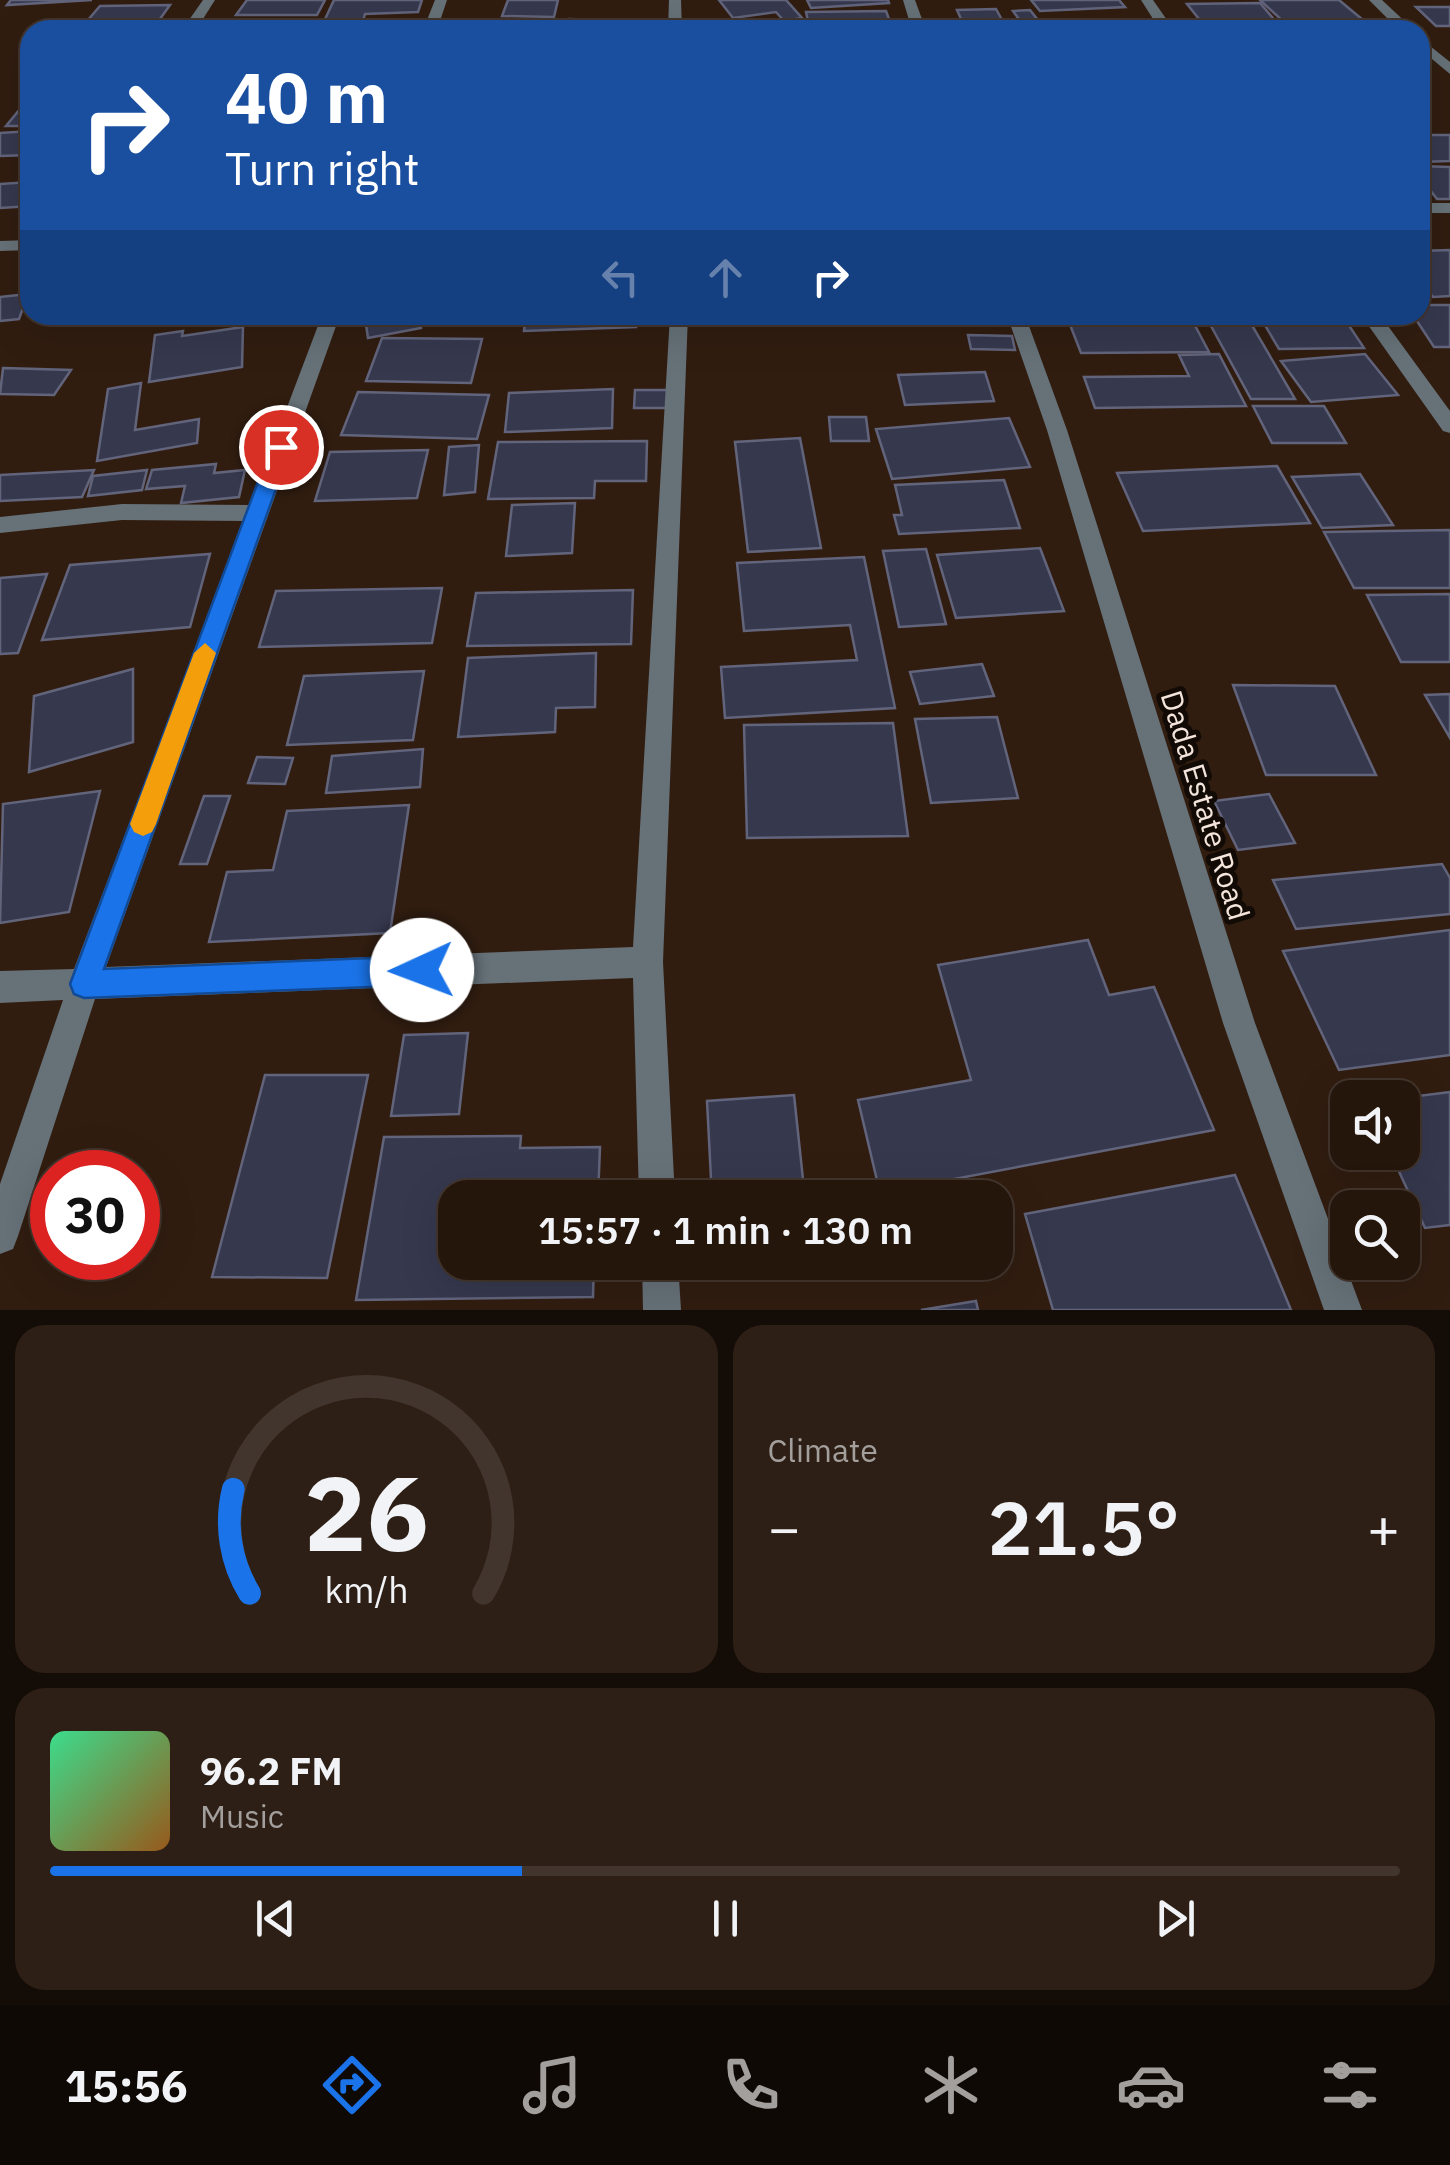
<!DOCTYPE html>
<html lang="en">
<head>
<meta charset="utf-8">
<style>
  body { margin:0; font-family:"IBM Plex Sans",sans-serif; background:#2d1f15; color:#f1f3f6; height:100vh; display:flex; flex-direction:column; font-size:38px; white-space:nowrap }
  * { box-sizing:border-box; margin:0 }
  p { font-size:32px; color:#a39f9d }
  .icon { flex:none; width:55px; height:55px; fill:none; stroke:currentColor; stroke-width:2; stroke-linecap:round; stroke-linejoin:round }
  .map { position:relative; height:1310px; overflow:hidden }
  .panel { display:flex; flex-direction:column; gap:15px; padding:15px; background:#140c07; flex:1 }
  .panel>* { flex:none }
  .top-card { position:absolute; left:20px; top:20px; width:1410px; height:305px; border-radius:30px; box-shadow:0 10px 40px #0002,0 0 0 2px #42352d; background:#1a4fa0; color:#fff; overflow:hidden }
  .fabs { position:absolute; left:1330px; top:1080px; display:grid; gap:20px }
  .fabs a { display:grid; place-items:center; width:90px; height:90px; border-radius:20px; background:#25160c; box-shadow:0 10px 40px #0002,0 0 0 2px #42352d; font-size:50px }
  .speed { position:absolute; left:30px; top:1150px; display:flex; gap:20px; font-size:50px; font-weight:700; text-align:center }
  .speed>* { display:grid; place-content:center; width:130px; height:130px; border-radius:50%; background:#25160c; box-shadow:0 10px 40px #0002,0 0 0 2px #42352d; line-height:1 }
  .speed .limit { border:15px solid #d22; background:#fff; color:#111 }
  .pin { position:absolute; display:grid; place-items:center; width:85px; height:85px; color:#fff; margin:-42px; border:5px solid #fff; border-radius:50%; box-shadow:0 2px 10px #0007 }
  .me { position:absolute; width:110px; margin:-55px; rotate:268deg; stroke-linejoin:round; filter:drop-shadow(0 0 8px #0008) }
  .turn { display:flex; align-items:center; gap:35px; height:210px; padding:0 40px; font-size:45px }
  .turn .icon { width:130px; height:130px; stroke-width:2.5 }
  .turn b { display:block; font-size:70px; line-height:85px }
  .lanes { display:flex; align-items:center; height:95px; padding:0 40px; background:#0003; justify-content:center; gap:50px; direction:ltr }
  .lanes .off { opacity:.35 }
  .big { font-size:75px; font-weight:600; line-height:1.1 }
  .panel .card { flex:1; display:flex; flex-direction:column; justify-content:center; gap:15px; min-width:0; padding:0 35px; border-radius:30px; background:#2d1f15 }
  .panel .dial { align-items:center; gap:0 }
  .dial svg { height:260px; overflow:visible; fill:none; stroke:#42352d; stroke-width:7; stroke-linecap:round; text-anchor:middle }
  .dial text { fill:#f1f3f6; stroke:none }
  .song { display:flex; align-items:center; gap:30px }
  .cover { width:120px; height:120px; border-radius:15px; background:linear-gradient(135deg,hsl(150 70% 55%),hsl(30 70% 35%)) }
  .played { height:10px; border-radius:5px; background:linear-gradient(90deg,#1a73e8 35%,#42352d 35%) }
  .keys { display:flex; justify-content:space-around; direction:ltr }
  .heat { display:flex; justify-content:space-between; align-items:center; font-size:55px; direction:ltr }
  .panel .tiles { flex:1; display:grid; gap:15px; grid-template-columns:1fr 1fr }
  .card:last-child { grid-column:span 2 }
  .trip { position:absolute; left:438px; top:1180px; width:575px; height:100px; border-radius:30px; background:#25160c; box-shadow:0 10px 40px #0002,0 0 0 2px #42352d; font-weight:600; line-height:100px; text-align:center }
  .tab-bar { display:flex; height:160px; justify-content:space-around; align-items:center; background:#0f0905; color:#a39f9d }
  .tab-bar .icon { width:70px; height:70px }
  .tab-bar .on { color:#1a73e8 }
  .tab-bar b { font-size:45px; color:#f1f3f6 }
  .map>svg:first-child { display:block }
  .building { fill:#36384e; stroke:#62647c; stroke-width:2.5 }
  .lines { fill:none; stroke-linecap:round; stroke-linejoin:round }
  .minor { fill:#667178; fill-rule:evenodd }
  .route { fill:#1a73e8; stroke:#114b97; stroke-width:2.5 }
  .slow { fill:#f59e0b }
  .labels { text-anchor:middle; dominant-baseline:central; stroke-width:10; stroke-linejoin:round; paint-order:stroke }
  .street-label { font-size:30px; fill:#f3e5dc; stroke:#120a05 }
</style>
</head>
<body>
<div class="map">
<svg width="1450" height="1310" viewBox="0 0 1450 1310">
  <rect width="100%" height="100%" fill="#311d10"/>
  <g class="building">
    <path d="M 11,0 L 92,0 L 7,5 Z"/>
    <path d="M 247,0 L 325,0 L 317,15 L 236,15 Z"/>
    <path d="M 334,0 L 422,0 L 418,12 L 365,14 L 362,24 L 415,22 L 413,30 L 320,30 Z"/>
    <path d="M 508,0 L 558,0 L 554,17 L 502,16 Z"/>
    <path d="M 719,0 L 786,0 L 802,18 L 784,21 L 776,12 L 733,18 Z"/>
    <path d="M 807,0 L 888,0 L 889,3 L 811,8 Z"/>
    <path d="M 1031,0 L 1119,0 L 1125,7 L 1040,11 Z"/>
    <path d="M 1260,0 L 1339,0 L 1363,20 L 1286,24 Z"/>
    <path d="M 1260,3 L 1278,24 L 1203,24 L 1187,4 Z"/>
    <path d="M 170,5 L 160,19 L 88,20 L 100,6 Z"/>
    <path d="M 1416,7 L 1450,7 L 1450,26 L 1436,26 Z"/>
    <path d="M 996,9 L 1007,29 L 966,30 L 957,10 Z"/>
    <path d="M 1030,10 L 1045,29 L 1027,30 L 1013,11 Z"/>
    <path d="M 886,11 L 893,30 L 810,30 L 806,12 Z"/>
    <path d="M 569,19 L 653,22 L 651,30 L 565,30 Z"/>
    <path d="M 789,23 L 790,30 L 726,30 L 725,24 Z"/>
    <path d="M 151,25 L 148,30 L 92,30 L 95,26 Z"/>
    <path d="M 25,103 L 30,103 L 30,126 L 6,126 Z"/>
    <path d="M 30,131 L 30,155 L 0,156 L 0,133 Z"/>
    <path d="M 1420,135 L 1450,135 L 1450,161 L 1420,162 Z"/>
    <path d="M 1420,166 L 1450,167 L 1450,199 L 1437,199 L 1420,177 Z"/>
    <path d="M 30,182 L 30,206 L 0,208 L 0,184 Z"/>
    <path d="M 1450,250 L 1450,296 L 1433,297 L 1420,281 L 1420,251 Z"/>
    <path d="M 28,294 L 19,319 L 0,321 L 0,297 Z"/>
    <path d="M 1420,305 L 1450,305 L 1450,347 L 1434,347 L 1413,315 L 1420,315 Z"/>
    <path d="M 382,315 L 419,315 L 421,328 L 368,338 L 365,318 Z"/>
    <path d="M 526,315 L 636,315 L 636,327 L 524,331 Z"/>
    <path d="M 708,315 L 841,315 L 709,321 Z"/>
    <path d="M 1205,315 L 1246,315 L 1295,399 L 1251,399 Z"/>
    <path d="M 1259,315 L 1342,315 L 1364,348 L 1279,349 Z"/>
    <path d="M 1190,316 L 1209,352 L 1081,353 L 1067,317 Z"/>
    <path d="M 243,327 L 242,367 L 149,382 L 155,335 L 183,331 L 182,336 Z"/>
    <path d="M 968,335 L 1012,336 L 1015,350 L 971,349 Z"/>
    <path d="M 382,338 L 482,339 L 471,383 L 366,381 Z"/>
    <path d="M 1219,354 L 1246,406 L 1095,408 L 1084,377 L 1189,376 L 1179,355 Z"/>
    <path d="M 1365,354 L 1398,395 L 1311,402 L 1281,361 Z"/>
    <path d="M 3,368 L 71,370 L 54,395 L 0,394 Z"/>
    <path d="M 985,372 L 994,401 L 905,405 L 898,375 Z"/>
    <path d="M 141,383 L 135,430 L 199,419 L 197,443 L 97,461 L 108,389 Z"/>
    <path d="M 613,389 L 612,428 L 505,432 L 509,393 Z"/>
    <path d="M 635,390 L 668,390 L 667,408 L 634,408 Z"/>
    <path d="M 358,392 L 489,395 L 477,439 L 341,435 Z"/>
    <path d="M 1253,406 L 1324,406 L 1346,443 L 1272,443 Z"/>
    <path d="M 829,417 L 866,417 L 869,441 L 831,441 Z"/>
    <path d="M 1009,418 L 1030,467 L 892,479 L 876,429 Z"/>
    <path d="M 800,438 L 821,548 L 748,552 L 735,442 Z"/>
    <path d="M 647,441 L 646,481 L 595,481 L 594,498 L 488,499 L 498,442 Z"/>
    <path d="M 479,445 L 475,492 L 444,495 L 449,447 Z"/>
    <path d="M 428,450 L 417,498 L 315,501 L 330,452 Z"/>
    <path d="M 216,464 L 214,473 L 245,470 L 239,497 L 181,503 L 185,486 L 146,489 L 152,470 Z"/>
    <path d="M 1277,466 L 1310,523 L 1143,531 L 1117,473 Z"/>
    <path d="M 94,470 L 82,497 L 0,501 L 0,475 Z"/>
    <path d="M 147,470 L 142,490 L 88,496 L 93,476 Z"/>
    <path d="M 1360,474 L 1393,525 L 1322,528 L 1292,477 Z"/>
    <path d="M 1004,480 L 1020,528 L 899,534 L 894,515 L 902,515 L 895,485 Z"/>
    <path d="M 575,503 L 572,553 L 506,556 L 512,505 Z"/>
    <path d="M 1450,530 L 1450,588 L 1354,588 L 1324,532 Z"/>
    <path d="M 1040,548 L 1064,611 L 956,618 L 937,555 Z"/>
    <path d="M 926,549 L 946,624 L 899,627 L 883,551 Z"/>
    <path d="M 210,554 L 190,627 L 42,640 L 70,565 Z"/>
    <path d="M 864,557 L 895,708 L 725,718 L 721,667 L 857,660 L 850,625 L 744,631 L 737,563 Z"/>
    <path d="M 47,574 L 18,653 L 0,654 L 0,578 Z"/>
    <path d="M 442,588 L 432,643 L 259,647 L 276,591 Z"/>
    <path d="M 633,590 L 631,644 L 467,646 L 476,593 Z"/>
    <path d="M 1450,594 L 1450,662 L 1401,662 L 1367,595 Z"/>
    <path d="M 596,653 L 595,707 L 556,708 L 555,732 L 458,737 L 468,658 Z"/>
    <path d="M 982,664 L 994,696 L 920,704 L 910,672 Z"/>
    <path d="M 133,669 L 133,742 L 29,772 L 34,696 Z"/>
    <path d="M 424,671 L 413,740 L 287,745 L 304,676 Z"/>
    <path d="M 1233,685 L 1335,686 L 1376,775 L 1266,775 Z"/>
    <path d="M 1450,694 L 1450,738 L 1425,695 Z"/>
    <path d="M 997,717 L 1018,798 L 931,803 L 915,719 Z"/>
    <path d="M 893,723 L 908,836 L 747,838 L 744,725 Z"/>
    <path d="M 423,749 L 420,787 L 326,793 L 332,756 Z"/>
    <path d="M 257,757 L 293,758 L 285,784 L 248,783 Z"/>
    <path d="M 100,791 L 69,912 L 0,923 L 3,804 Z"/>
    <path d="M 1269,794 L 1295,843 L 1238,850 L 1214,801 Z"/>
    <path d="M 204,796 L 230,796 L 207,864 L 180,864 Z"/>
    <path d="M 409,805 L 390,933 L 209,942 L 227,872 L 273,870 L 287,811 Z"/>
    <path d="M 1442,864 L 1450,878 L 1450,914 L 1296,929 L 1273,880 Z"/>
    <path d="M 1450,930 L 1450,1055 L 1339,1070 L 1283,951 Z"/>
    <path d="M 1088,940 L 1109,995 L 1154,987 L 1214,1130 L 880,1193 L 858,1100 L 971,1080 L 938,965 Z"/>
    <path d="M 468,1033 L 459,1114 L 391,1116 L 404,1035 Z"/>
    <path d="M 265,1075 L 368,1075 L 327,1278 L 212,1277 Z"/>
    <path d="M 1450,1092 L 1450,1225 L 1425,1228 L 1390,1152 L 1402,1152 L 1402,1098 Z"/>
    <path d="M 794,1095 L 805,1198 L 712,1198 L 707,1101 Z"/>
    <path d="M 521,1136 L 520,1148 L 600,1147 L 598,1198 L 455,1198 L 455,1262 L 594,1262 L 593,1297 L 356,1300 L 384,1137 Z"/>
    <path d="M 1235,1175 L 1291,1310 L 1053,1310 L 1025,1214 Z"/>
    <path d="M 976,1301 L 978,1310 L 921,1310 Z"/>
  </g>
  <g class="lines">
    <g class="minor">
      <path d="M 203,0 L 215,0 L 196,30 L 182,30 Z"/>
      <path d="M 435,0 L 447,0 L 437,30 L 423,30 Z"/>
      <path d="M 669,0 L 681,0 L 682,30 L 668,30 Z"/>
      <path d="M 903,0 L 915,0 L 926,30 L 912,30 Z"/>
      <path d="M 1141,0 L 1153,0 L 1174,30 L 1160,30 Z"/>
      <path d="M 1369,0 L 1382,0 L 1414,30 L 1399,30 Z"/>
      <path d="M 1420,38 L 1450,62 L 1450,74 L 1420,49 Z"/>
      <rect x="1420" y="203" width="30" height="10"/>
      <path d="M 30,240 L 30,250 L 0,251 L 0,241 Z"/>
      <path d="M 322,315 L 340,315 L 106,967 L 633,947 L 670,315 L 688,315 L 663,962 L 675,1198 L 639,1198 L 633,978 L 95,999 L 18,1236 L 13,1249 L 0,1254 L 0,1184 L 63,1000 L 0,1003 L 0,971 L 74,969 L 244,521 L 122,520 L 0,533 L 0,517 L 122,504 L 250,505 Z"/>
      <path d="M 1007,315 L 1025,315 L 1067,430 L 1255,1023 L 1362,1310 L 1324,1310 L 1223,1023 L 1047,430 Z"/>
      <path d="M 1361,315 L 1380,315 L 1450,411 L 1450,433 L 1443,431 Z"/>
      <path d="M 642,1262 L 678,1262 L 681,1310 L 643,1310 Z"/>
    </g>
  </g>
  <path class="route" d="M 281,440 L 291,447 L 104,969 L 422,956 L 432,961 L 436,970 L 432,980 L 422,985 L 84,998 L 74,994 L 70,984 L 271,447 Z"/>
  <path class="slow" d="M 205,643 L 216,653 L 156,824 L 152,832 L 143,836 L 134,832 L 130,824 L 194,653 Z"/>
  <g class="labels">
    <g class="street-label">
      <text transform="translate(1206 805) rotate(73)">Dada Estate Road</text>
    </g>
  </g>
</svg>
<div class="fabs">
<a><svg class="icon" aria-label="sound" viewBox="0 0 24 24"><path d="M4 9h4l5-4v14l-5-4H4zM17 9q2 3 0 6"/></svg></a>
<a><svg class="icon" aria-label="search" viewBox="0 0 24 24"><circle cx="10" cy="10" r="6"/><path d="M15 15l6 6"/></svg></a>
</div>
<div class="speed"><div class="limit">30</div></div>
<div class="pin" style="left:281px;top:447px;background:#d93025"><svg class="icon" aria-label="arrive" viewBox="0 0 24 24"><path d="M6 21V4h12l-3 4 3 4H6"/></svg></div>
<svg class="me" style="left:422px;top:970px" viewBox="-20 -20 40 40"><circle r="19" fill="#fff"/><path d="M0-13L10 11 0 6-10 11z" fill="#1a73e8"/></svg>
<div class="trip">15:57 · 1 min · 130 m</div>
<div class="top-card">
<div class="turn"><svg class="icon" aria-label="right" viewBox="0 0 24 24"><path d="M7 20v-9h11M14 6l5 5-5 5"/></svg><div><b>40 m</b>Turn right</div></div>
<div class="lanes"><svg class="icon off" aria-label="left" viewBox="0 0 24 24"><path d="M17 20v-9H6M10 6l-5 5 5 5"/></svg><svg class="icon off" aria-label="ahead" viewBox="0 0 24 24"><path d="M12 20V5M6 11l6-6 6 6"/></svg><svg class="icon" aria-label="right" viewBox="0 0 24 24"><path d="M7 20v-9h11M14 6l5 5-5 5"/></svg></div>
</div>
</div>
<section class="panel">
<div class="tiles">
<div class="card dial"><svg viewBox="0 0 100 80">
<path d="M14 69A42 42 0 1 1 86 69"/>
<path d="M14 69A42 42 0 0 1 9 37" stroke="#1a73e8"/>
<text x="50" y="56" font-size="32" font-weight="700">26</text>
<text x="50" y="72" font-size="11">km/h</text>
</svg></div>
<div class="card"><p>Climate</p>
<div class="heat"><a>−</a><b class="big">21.5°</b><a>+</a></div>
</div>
<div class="card">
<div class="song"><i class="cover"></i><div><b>96.2 FM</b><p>Music</p></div></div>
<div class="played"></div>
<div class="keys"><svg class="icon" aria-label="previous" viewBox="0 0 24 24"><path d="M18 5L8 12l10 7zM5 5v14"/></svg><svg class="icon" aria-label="pause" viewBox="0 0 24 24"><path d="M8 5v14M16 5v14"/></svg><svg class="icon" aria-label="next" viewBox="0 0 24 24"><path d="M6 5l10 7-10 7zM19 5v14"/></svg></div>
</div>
</div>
</section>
<nav class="tab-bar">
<b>15:56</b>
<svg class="icon on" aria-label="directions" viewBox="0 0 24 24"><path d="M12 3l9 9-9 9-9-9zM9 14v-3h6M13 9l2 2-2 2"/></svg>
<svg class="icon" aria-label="music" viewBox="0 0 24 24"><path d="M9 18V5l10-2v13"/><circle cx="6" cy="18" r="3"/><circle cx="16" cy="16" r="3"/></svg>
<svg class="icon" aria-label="phone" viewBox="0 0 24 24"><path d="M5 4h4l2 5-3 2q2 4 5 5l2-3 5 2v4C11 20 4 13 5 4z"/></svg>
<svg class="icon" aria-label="climate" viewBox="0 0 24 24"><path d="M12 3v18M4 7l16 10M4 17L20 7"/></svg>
<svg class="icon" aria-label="car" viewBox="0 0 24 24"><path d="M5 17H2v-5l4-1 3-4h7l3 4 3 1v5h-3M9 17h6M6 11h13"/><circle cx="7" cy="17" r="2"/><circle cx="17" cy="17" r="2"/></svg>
<svg class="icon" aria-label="filters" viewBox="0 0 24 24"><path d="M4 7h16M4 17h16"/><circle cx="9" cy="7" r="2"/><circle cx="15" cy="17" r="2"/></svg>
</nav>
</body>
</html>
